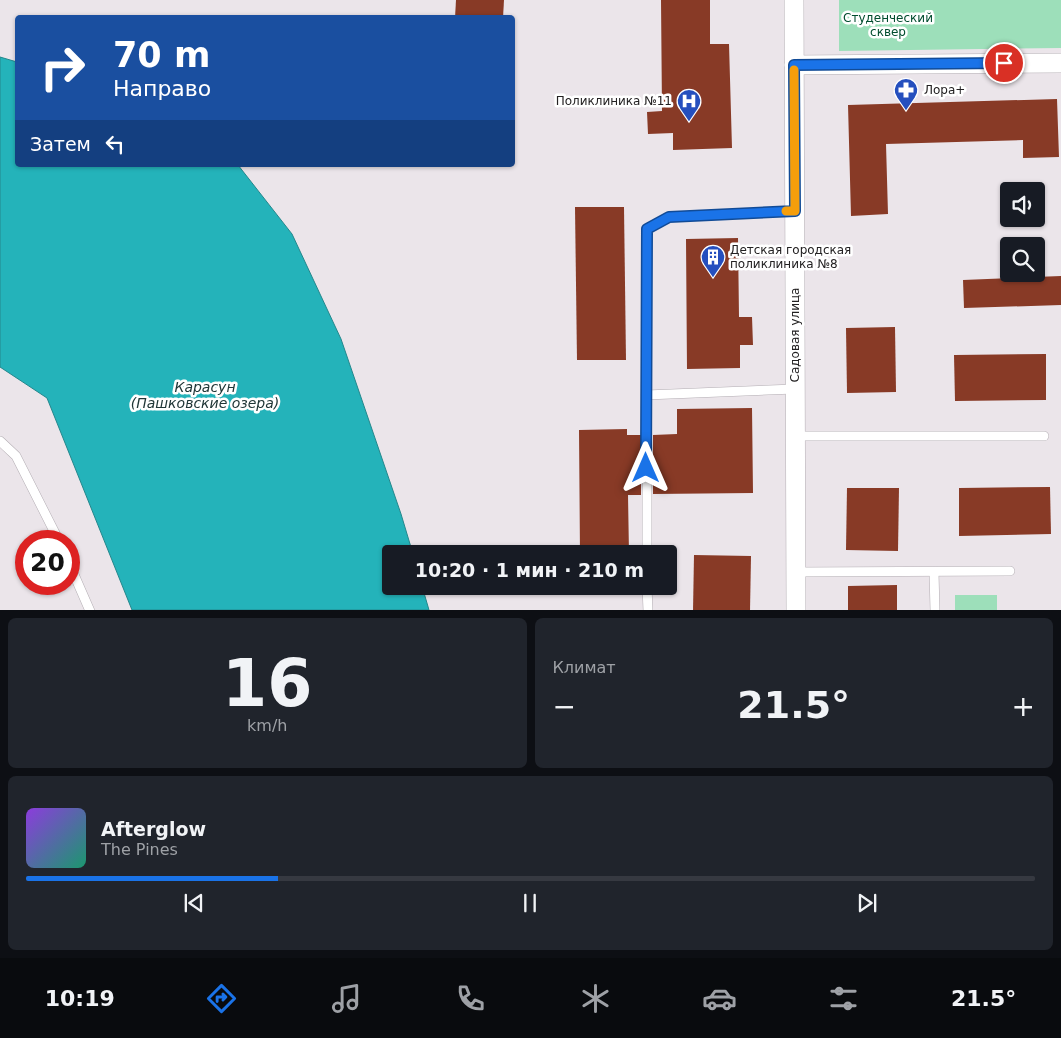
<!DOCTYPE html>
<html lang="ru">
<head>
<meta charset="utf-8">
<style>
  body { margin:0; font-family:"DejaVu Sans",sans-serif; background:#20242c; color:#f1f3f6; height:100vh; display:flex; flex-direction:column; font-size:19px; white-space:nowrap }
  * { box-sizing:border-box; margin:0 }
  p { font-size:16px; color:#9ea1a6 }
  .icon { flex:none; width:28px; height:28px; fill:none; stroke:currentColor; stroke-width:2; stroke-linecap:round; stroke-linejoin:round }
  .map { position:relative; height:610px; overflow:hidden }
  .sheet { display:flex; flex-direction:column; gap:8px; padding:8px; background:#0d0f14; flex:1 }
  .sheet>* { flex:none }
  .guide { position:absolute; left:15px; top:15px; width:500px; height:152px; border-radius:5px; box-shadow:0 1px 4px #0004; background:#1a4fa0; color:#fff; overflow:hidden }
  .buttons { position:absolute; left:1000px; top:182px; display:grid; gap:10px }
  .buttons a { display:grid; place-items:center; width:45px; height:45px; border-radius:5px; background:#171b24; box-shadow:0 1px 4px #0004; font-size:25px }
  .speed { position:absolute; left:15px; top:530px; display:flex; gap:10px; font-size:25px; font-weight:700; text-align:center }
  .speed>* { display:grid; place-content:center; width:65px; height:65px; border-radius:50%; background:#171b24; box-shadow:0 1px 4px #0004; line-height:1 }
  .speed .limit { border:8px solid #d22; background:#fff; color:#111 }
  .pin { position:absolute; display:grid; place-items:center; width:42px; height:42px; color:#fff; margin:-21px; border:2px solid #fff; border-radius:50%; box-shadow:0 1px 5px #0007 }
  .me { position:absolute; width:55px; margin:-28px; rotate:0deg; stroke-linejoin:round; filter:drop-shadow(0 0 4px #0008) }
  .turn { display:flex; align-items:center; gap:18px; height:105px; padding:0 15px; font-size:22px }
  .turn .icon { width:65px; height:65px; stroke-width:2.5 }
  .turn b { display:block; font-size:35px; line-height:42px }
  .then { display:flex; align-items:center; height:48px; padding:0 15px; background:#0003; gap:10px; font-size:19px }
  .big { font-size:38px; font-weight:700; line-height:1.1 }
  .sheet .card { flex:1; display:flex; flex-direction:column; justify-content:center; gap:8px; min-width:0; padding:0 18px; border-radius:8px; background:#20242c }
  .sheet .dial { align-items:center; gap:0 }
  .dial b { font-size:65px; line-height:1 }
  .song { display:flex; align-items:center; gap:15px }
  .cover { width:60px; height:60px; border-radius:8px; background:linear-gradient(135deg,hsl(270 70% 55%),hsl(160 70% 35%)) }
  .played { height:5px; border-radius:2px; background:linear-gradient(90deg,#1a73e8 25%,#363941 25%) }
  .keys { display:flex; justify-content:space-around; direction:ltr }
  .heat { display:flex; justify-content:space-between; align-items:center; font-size:28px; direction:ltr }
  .sheet .tiles { flex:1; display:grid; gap:8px; grid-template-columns:1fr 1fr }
  .card:last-child { grid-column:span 2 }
  .trip { position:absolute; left:382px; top:545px; width:295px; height:50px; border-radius:5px; background:#171b24; box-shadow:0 1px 4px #0004; font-weight:700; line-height:50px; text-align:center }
  .menu { display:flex; height:80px; justify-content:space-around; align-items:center; background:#090b0e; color:#9ea1a6 }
  .menu .icon { width:35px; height:35px }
  .menu .current { color:#1a73e8 }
  .menu b { font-size:22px; color:#f1f3f6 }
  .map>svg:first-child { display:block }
  .green { fill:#9ddfba }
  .water { fill:#24b3ba; stroke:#24878c }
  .building { fill:#883a26 }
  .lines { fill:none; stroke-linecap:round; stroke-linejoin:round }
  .service-casing { stroke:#b3adb3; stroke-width:10 }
  .minor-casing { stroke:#b3adb3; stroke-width:20 }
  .service { stroke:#fff; stroke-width:9 }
  .minor { stroke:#fff; stroke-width:19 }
  .route-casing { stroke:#114b97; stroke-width:12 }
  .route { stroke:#1a73e8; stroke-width:9 }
  .slow { stroke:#f59e0b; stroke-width:9 }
  .labels { text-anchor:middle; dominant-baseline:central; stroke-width:5; stroke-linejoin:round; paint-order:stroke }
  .park-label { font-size:12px; fill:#004c2e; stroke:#fff }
  .poi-label { font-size:12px; fill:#232122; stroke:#fff; text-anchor:start }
  .street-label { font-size:12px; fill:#232122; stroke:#fff }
  .water-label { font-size:14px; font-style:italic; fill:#203637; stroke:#fff }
</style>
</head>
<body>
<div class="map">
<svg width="1061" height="611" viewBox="0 0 1061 611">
  <rect width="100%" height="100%" fill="#ebe5ea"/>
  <g class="green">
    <path d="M 839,0 L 1061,0 L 1061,48 L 839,51 Z"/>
    <rect x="955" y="595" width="42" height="15"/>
  </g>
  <path class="water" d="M 0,57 L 17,62 L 18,165 L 238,165 L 292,234 L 341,339 L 401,514 L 413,554 L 391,554 L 391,586 L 422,586 L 429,610 L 132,610 L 47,398 L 0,367 Z"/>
  <g class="building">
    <path d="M 456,0 L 504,0 L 503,18 L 455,18 Z"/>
    <path d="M 661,0 L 710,0 L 710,44 L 729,44 L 732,148 L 673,150 L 673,133 L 648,134 L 647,112 L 662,111 Z"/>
    <path d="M 1057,99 L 1059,157 L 1023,158 L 1023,140 L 886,144 L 888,214 L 851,216 L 848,105 Z"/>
    <path d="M 575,207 L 624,207 L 626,360 L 577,360 Z"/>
    <path d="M 738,238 L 739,317 L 752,317 L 753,345 L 740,345 L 740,368 L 687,369 L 686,239 Z"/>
    <path d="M 1061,276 L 1061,305 L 964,308 L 963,280 Z"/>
    <path d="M 895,327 L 896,392 L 847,393 L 846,328 Z"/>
    <path d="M 1046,354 L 1046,400 L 955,401 L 954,355 Z"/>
    <path d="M 752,408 L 753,493 L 653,494 L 653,435 L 677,434 L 677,409 Z"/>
    <path d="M 627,429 L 627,435 L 641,435 L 641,495 L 628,495 L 629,554 L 580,554 L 579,430 Z"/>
    <path d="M 1050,487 L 1051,534 L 959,536 L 959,488 Z"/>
    <path d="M 847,488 L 899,488 L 898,551 L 846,550 Z"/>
    <path d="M 694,555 L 751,556 L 750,611 L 693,611 Z"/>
    <path d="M 897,585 L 897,611 L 848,611 L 848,586 Z"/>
  </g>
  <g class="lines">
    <g class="service-casing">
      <g id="service">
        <path d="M 646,395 L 795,389"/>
        <path d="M 795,436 L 1044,436"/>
        <path d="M 0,441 L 16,456 L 59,541"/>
        <path d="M 647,554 L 647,229 L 669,217 L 795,211"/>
        <path d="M 69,563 L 90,611"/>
        <path d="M 795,572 L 1010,571"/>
        <path d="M 934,572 L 935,611"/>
        <path d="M 647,586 L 648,611"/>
      </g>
    </g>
    <g class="minor-casing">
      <g id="minor">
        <path d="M 794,0 L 796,611"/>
        <path d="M 794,65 L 1061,63"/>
      </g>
    </g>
    <use href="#service" class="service"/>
    <use href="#minor" class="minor"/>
  </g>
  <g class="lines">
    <g class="route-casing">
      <path id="route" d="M 646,468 L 647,229 L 669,217 L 795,211 L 794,65 L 1004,63"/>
    </g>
    <use href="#route" class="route"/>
    <path class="slow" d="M 786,211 L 795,211 L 794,70"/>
  </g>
  <defs>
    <g id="pharmacy-pin" transform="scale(1.25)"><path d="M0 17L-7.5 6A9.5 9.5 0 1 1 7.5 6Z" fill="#254fbe" stroke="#fff"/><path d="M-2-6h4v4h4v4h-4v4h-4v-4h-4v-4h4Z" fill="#fff"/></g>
    <g id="hospital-pin" transform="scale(1.25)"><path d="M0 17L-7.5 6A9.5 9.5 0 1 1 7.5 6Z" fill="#254fbe" stroke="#fff"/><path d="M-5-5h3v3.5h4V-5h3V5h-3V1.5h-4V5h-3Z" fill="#fff"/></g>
    <g id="building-pin" transform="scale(1.25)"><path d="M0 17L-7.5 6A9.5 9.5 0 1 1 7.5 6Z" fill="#254fbe" stroke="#fff"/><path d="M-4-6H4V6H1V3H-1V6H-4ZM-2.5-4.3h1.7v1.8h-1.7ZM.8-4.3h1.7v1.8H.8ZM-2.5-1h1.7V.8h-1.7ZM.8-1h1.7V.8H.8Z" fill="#fff"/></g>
  </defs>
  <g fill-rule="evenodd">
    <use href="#pharmacy-pin" x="906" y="90"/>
    <use href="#hospital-pin" x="689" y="101"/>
    <use href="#building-pin" x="713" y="257"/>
  </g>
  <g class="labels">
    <g class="park-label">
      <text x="888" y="18">Студенческий<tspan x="888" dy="14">сквер</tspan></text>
    </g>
    <g class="poi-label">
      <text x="924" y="90">Лора+</text>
      <text x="672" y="101" text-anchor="end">Поликлиника №11</text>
      <text x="730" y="250">Детская городская<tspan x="730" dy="14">поликлиника №8</tspan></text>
    </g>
    <g class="street-label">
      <text transform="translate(795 335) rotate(-90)">Садовая улица</text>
    </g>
    <g class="water-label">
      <text x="205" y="387">Карасун<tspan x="205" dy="16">(Пашковские озера)</tspan></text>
    </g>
  </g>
</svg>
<div class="buttons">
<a><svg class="icon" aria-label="sound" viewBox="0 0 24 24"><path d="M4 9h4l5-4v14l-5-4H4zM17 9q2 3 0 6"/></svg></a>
<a><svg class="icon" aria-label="search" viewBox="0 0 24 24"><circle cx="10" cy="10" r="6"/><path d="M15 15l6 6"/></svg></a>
</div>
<div class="speed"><div class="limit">20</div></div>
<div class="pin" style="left:1004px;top:63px;background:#d93025"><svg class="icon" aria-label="arrive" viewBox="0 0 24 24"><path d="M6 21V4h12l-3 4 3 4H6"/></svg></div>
<svg class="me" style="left:646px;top:468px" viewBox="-20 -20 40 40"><path d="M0-17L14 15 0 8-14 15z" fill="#1a73e8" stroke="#fff" stroke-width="4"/></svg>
<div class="trip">10:20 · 1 мин · 210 m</div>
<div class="guide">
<div class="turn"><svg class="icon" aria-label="right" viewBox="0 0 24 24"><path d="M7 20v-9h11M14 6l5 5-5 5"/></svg><div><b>70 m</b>Направо</div></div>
<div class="then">Затем<svg class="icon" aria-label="left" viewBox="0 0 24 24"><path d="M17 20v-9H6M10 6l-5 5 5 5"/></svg></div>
</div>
</div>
<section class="sheet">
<div class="tiles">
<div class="card dial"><b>16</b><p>km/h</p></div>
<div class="card"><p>Климат</p>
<div class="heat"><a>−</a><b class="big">21.5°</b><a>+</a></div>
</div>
<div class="card">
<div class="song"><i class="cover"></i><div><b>Afterglow</b><p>The Pines</p></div></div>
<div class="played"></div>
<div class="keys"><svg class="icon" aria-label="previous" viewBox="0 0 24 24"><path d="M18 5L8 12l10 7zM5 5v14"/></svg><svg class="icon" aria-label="pause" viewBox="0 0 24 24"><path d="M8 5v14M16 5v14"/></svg><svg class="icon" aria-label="next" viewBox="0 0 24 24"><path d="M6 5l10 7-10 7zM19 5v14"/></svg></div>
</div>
</div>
</section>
<nav class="menu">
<b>10:19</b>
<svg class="icon current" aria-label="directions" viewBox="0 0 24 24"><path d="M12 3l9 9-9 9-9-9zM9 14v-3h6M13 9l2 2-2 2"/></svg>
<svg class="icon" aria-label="music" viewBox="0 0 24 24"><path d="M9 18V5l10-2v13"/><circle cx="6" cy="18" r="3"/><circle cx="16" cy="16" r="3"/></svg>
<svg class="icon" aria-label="phone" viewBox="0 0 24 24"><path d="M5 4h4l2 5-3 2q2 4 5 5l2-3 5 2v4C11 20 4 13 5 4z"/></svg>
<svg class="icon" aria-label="climate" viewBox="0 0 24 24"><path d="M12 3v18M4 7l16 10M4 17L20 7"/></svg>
<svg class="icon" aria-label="car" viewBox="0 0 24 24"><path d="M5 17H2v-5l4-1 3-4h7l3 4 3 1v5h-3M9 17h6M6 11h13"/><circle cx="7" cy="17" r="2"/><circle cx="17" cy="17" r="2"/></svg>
<svg class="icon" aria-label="filters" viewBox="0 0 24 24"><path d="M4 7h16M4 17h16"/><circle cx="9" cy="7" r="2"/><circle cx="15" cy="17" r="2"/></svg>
<b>21.5°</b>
</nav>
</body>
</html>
